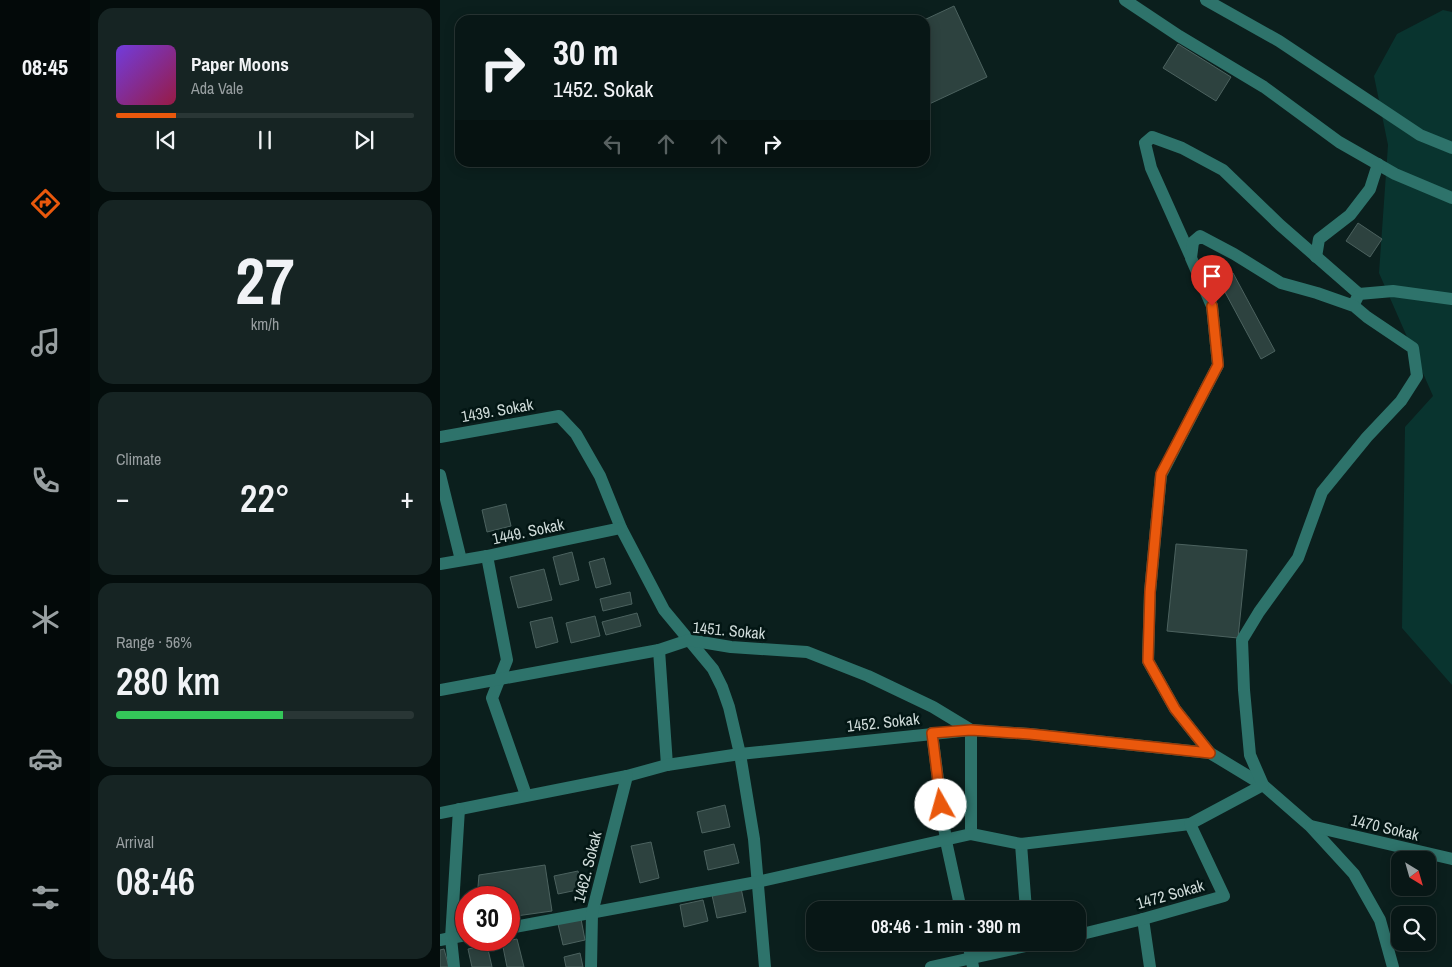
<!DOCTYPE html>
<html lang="en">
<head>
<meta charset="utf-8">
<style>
  body { margin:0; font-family:"Archivo Narrow",sans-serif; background:#162423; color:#f1f3f6; height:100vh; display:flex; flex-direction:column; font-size:19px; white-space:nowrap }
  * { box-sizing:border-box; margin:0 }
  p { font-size:16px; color:#989fa1 }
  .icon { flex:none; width:28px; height:28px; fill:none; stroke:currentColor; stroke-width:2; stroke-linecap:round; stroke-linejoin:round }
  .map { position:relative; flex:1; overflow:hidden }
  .sheet { display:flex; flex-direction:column; gap:8px; padding:8px; background:#040d0c; width:350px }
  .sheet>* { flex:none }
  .top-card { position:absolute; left:15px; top:15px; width:475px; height:152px; border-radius:15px; box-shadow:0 2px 12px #0003,0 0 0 1px #293635; background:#081716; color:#f1f3f6; overflow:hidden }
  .needle { width:32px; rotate:143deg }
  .controls { position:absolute; left:951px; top:851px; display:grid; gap:10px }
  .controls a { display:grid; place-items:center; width:45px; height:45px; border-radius:10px; background:#081716; box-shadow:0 2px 12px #0003,0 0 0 1px #293635; font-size:25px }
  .speed { position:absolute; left:15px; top:886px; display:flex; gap:10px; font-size:25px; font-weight:700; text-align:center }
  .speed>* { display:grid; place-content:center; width:65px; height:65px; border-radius:50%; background:#081716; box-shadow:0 2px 12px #0003,0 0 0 1px #293635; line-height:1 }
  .speed .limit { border:8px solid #d22; background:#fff; color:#111 }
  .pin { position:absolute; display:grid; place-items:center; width:42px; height:42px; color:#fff; margin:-51px -21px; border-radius:50% 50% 50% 0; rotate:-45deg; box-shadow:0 0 5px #0007 }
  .pin .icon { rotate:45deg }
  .me { position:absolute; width:55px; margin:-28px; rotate:353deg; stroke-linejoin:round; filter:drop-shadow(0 0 4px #0008) }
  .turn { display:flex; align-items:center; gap:18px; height:105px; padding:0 15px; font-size:22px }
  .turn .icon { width:65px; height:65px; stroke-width:2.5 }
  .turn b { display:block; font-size:35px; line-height:42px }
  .lanes { display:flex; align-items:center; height:48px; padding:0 15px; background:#0003; justify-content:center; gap:25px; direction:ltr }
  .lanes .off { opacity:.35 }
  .big { font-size:38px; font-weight:600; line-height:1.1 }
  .sheet .card { flex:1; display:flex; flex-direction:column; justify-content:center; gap:8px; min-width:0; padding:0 18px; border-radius:15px; background:#162423 }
  .sheet .dial { align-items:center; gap:0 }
  .dial b { font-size:65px; line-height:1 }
  .song { display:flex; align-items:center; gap:15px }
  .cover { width:60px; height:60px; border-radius:8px; background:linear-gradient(135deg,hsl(260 70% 55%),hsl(340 70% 35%)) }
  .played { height:5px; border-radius:2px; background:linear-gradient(90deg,#ea580c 20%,#293635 20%) }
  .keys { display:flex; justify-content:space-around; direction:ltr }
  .heat { display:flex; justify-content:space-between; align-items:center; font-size:28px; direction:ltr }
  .charge { height:8px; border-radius:4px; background:linear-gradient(90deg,#34c759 56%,#293635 0) }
  .trip { position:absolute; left:366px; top:901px; width:280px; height:50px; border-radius:15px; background:#081716; box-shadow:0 2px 12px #0003,0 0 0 1px #293635; font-weight:600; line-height:50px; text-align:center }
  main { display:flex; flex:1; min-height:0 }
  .tab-bar { display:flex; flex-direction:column; width:90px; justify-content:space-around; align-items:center; background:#030909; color:#989fa1 }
  .tab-bar .icon { width:35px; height:35px }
  .tab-bar .selected { color:#ea580c }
  .tab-bar b { font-size:22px; color:#f1f3f6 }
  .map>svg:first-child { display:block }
  .green { fill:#09342f }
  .building { fill:#2d423f; stroke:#4c625f }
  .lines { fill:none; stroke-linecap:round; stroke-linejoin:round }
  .minor { stroke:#2e736b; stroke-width:12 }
  .route-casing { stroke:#983908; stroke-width:12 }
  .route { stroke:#ea580c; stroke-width:9 }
  .labels { text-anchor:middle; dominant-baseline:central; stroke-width:5; stroke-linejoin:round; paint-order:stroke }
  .street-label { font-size:16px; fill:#cfdbd9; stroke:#031614 }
</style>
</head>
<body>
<main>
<nav class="tab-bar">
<b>08:45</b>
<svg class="icon selected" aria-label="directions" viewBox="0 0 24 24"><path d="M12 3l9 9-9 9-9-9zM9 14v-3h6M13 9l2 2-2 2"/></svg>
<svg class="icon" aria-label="music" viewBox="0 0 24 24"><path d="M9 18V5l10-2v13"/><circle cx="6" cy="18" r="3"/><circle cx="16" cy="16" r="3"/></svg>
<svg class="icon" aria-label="phone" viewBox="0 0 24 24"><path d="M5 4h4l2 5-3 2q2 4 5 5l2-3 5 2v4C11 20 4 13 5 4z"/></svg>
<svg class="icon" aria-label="climate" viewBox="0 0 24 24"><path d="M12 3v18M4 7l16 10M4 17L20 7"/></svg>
<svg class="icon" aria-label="car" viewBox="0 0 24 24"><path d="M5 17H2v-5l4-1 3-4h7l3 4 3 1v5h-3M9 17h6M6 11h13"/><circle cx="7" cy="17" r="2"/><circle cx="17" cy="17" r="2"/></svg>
<svg class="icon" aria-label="filters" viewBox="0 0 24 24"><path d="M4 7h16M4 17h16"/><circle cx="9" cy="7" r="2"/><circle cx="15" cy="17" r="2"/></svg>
</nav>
<section class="sheet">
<div class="card">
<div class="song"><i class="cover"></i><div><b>Paper Moons</b><p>Ada Vale</p></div></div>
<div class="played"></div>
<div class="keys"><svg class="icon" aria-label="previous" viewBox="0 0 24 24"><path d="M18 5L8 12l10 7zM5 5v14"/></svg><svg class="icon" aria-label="pause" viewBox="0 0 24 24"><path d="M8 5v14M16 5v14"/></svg><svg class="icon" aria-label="next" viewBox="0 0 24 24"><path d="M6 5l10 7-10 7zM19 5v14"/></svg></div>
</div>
<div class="card dial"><b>27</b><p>km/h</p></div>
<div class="card"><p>Climate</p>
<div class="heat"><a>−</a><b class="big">22°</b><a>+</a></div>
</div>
<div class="card"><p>Range · 56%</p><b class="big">280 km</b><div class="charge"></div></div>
<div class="card"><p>Arrival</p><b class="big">08:46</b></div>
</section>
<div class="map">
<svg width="1012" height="967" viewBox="0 0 1012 967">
  <rect width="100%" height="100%" fill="#0b1f1d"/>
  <path class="green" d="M 1003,10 L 1012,12 L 1012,685 L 962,628 L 965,427 L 993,396 L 939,273 L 948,145 L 934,76 L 957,34 Z"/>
  <g class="building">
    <path d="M 514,6 L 547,77 L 485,106 L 485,20 L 484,20 Z"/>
    <path d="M 738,44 L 791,77 L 776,101 L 723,68 Z"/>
    <path d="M 918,223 L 942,239 L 930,257 L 906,241 Z"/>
    <path d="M 793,273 L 835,351 L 821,359 L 779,281 Z"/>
    <path d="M 66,504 L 71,526 L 47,532 L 42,510 Z"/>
    <path d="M 736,544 L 807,550 L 798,638 L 727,631 Z"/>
    <path d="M 132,552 L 139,580 L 120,585 L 113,557 Z"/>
    <path d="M 164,558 L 171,584 L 156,588 L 149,562 Z"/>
    <path d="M 104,569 L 112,600 L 78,608 L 70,577 Z"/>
    <path d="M 190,592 L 192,604 L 163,611 L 160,599 Z"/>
    <path d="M 197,613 L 201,626 L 166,635 L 162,622 Z"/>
    <path d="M 155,616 L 160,636 L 131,643 L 126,623 Z"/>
    <path d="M 112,617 L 118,642 L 96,648 L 90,622 Z"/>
    <path d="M 285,805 L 290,827 L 262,833 L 257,812 Z"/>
    <path d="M 211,842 L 219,878 L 200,883 L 191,846 Z"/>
    <path d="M 294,844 L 299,863 L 268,870 L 264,851 Z"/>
    <path d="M 105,865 L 112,911 L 69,917 L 69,898 L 37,898 L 39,875 Z"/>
    <path d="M 138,871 L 142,889 L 118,894 L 114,876 Z"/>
    <path d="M 301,888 L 306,912 L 277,918 L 272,895 Z"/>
    <path d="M 263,900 L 268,921 L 244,927 L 240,905 Z"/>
    <path d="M 141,919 L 145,940 L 123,945 L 118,924 Z"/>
    <path d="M 77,939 L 84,967 L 67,967 L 62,942 Z"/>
    <path d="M 47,945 L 52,967 L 32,967 L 28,949 Z"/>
    <path d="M 4,949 L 9,967 L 0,967 L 0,950 Z"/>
    <path d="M 140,953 L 143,967 L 126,967 L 124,957 Z"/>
  </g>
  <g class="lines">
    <g class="minor">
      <path d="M 685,0 L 739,36 L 824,87 L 899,142 L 955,174 L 1012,198"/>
      <path d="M 766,0 L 839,41 L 980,135 L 1012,148"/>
      <path d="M 750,255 L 711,168 L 705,143 L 712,137 L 742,148 L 783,170 L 840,225 L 919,294"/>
      <path d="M 876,257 L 879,239 L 910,215 L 930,189 L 938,164"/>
      <path d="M 915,302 L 919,294 L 953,291 L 1012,299"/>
      <path d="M 0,437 L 119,416 L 136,434 L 160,476 L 181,528 L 224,610 L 273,669 L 282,687 L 289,707 L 300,754 L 314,839 L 325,967"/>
      <path d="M 0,475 L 21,560"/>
      <path d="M 47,556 L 67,660 L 52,698 L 86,795"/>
      <path d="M 0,564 L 47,556 L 181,528"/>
      <path d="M 219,650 L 227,765"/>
      <path d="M 0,690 L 219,650 L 249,640 L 291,647 L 367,652 L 428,676 L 493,707 L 531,730 L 531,834"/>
      <path d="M 492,733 L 506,841 L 521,910"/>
      <path d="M 0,813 L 187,776 L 227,765 L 300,754 L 531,730 L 590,734 L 770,753 L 823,785 L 870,826 L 914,874 L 940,920 L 953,967"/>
      <path d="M 871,826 L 1012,859"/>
      <path d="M 581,844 L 586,910"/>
      <path d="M 703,919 L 710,967"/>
      <path d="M 69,928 L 317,882 L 531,834 L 581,844 L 750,824 L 823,785 L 810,755 L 804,690 L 802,640 L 819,612 L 858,558 L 882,492 L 927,437 L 961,401 L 977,376 L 973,348 L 927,317 L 914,306 L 877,293 L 841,283 L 794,254 L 760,236 L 753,242 L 751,258 L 772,306 L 778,365 L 721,475 L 710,592 L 708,661 L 735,709 L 770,753"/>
      <path d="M 638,935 L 703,919 L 784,896 L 750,824"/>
      <path d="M 0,940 L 26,935"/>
      <path d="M 528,942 L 533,967"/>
      <path d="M 14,967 L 11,938 L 19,809"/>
      <path d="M 151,967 L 152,913 L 187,776"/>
      <path d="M 491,967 L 604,942"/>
    </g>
  </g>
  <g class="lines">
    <g class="route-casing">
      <path id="route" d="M 501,805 L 492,733 L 531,730 L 590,734 L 770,753 L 735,709 L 708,661 L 710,592 L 721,474 L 778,365 L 772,306"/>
    </g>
    <use href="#route" class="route"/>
  </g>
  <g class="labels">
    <g class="street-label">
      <text transform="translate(57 410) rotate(-10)">1439. Sokak</text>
      <text transform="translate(88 531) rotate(-12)">1449. Sokak</text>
      <text transform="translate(289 630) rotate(5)">1451. Sokak</text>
      <text transform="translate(443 722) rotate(-6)">1452. Sokak</text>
      <text transform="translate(945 827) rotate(13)">1470 Sokak</text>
      <text transform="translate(147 867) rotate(-76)">1462. Sokak</text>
      <text transform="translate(730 894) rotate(-16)">1472 Sokak</text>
    </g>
  </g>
</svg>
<div class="controls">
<a><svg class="needle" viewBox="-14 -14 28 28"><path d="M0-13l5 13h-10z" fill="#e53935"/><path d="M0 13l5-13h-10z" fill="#989fa1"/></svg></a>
<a><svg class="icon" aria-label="search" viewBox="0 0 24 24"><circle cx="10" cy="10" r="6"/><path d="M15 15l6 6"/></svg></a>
</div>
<div class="speed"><div class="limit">30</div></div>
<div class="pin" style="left:772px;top:306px;background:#d93025"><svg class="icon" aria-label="arrive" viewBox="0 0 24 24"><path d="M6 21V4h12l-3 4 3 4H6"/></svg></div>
<svg class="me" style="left:501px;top:805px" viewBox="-20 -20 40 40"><circle r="19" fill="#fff"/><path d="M0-13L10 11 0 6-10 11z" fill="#ea580c"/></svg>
<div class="trip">08:46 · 1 min · 390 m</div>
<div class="top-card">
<div class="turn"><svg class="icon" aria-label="right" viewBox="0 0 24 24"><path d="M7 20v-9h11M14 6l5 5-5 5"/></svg><div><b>30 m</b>1452. Sokak</div></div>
<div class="lanes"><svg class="icon off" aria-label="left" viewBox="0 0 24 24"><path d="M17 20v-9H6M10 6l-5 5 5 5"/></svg><svg class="icon off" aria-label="ahead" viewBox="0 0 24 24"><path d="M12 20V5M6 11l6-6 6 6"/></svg><svg class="icon off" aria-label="ahead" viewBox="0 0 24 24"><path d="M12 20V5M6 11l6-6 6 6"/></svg><svg class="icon" aria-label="right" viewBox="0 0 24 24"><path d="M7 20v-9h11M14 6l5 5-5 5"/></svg></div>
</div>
</div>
</main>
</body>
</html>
